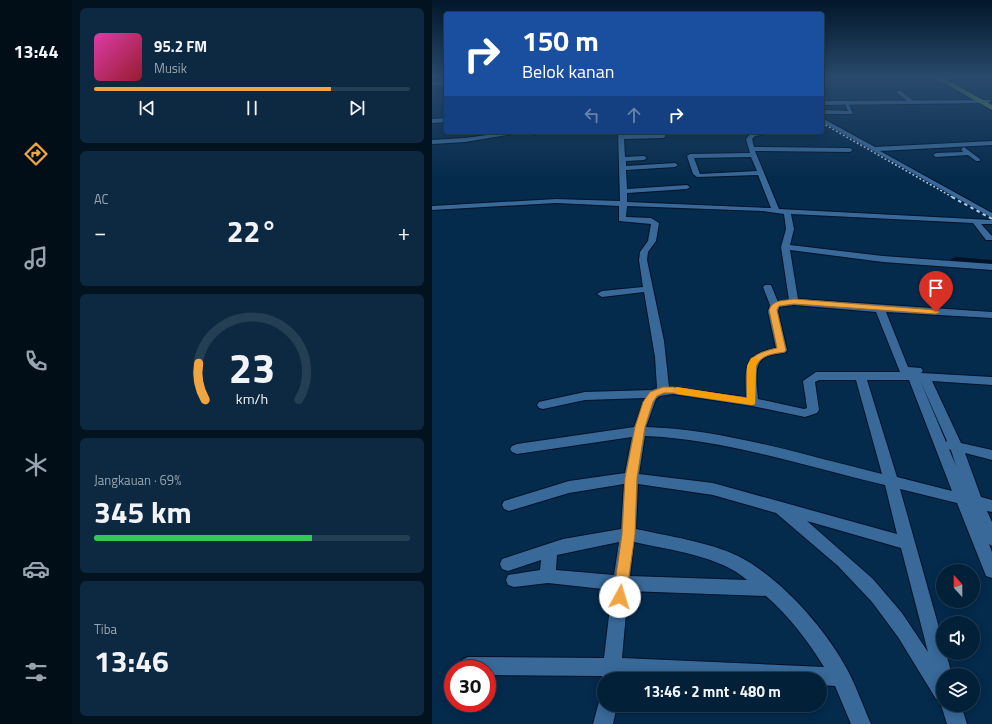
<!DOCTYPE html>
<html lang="id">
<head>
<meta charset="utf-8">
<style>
  body { margin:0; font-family:"Titillium Web",sans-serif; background:#0d2841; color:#f1f3f6; height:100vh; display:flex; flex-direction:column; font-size:15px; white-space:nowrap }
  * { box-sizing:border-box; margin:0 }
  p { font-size:13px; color:#97a3ae }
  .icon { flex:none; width:22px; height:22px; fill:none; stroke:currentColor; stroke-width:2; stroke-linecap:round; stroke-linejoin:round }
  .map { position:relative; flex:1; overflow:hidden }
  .sheet { display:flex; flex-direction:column; gap:8px; padding:8px; background:#02121f; width:360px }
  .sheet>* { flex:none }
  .banner { position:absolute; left:12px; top:12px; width:380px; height:122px; border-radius:4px; box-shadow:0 2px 10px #0003,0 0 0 1px #243e53; background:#1a4fa0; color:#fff; overflow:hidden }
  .needle { width:26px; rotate:339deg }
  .buttons { position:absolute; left:504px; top:564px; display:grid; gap:8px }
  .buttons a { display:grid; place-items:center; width:44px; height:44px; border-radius:50%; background:#032039; box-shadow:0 2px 10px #0003,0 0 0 1px #243e53; font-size:20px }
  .speed { position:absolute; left:12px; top:660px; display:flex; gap:8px; font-size:20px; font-weight:700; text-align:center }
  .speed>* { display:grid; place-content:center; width:52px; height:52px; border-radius:50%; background:#032039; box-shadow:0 2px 10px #0003,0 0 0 1px #243e53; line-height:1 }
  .speed .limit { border:6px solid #d22; background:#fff; color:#111 }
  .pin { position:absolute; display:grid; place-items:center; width:34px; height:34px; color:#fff; margin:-41px -17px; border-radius:50% 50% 50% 0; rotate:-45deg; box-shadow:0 0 4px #0007 }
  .pin .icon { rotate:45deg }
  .me { position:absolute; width:44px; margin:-22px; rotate:6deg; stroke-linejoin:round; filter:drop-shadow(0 0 3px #0008) }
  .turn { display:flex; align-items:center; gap:14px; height:84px; padding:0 12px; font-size:18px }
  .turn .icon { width:52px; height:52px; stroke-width:2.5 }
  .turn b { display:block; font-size:28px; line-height:34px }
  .lanes { display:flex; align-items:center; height:38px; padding:0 12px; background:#0003; justify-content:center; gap:20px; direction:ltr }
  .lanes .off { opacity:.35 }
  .big { font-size:30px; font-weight:700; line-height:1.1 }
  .sheet .tile { flex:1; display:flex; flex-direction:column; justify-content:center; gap:6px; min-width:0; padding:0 14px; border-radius:6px; background:#0d2841 }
  .sheet .dial { align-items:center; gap:0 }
  .dial svg { height:104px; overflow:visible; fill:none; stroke:#243e53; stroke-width:7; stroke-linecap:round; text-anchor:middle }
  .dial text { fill:#f1f3f6; stroke:none }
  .song { display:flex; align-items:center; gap:12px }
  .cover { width:48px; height:48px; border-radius:6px; background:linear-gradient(135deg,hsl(320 70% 55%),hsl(350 70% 35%)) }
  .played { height:4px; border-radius:2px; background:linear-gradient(90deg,#f1a540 75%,#243e53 75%) }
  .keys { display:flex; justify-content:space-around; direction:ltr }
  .heat { display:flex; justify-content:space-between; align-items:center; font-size:22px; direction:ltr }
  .charge { height:6px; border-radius:3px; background:linear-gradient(90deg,#34c759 69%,#243e53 0) }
  .trip { position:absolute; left:165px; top:672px; width:230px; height:40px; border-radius:20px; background:#032039; box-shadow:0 2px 10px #0003,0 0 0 1px #243e53; font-weight:700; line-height:40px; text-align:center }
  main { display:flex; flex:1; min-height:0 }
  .dock { display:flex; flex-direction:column; width:72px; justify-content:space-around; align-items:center; background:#010d17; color:#97a3ae }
  .dock .icon { width:28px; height:28px }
  .dock .selected { color:#f1a540 }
  .dock b { font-size:18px; color:#f1f3f6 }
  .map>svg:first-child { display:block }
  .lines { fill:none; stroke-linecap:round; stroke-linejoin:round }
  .river { fill:#001226; fill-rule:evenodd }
  .minor-casing { stroke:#001229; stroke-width:2 }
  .tertiary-casing { stroke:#001229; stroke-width:2 }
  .trunk-casing { stroke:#001229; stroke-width:2 }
  .minor { fill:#386999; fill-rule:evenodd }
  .tertiary { fill:#386999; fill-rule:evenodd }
  .trunk { fill:#5e884e; fill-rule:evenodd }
  .rail-far1 { stroke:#b3cae2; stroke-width:1.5; stroke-dasharray:2 2; stroke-linecap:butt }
  .rail { stroke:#b3cae2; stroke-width:2; stroke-dasharray:3.5 3.5; stroke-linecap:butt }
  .route { fill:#f1a540; stroke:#9d6b2a }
  .slow { fill:#f59e0b }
</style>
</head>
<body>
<main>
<nav class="dock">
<b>13:44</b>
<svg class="icon selected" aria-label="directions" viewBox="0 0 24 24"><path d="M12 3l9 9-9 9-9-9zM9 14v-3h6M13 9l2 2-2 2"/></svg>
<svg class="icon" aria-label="music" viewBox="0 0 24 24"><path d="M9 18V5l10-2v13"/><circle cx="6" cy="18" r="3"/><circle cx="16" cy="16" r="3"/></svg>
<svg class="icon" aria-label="phone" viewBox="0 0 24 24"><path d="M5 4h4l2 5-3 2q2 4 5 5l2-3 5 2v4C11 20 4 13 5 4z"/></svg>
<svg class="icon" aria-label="climate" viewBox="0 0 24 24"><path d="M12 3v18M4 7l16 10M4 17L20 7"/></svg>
<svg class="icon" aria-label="car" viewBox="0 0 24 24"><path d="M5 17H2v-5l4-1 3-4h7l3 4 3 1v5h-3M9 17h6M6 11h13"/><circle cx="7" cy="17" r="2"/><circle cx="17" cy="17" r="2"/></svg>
<svg class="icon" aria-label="filters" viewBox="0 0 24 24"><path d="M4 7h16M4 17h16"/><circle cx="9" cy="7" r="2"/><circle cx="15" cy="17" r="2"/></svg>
</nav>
<section class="sheet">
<div class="tile">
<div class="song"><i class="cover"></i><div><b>95.2 FM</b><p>Musik</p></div></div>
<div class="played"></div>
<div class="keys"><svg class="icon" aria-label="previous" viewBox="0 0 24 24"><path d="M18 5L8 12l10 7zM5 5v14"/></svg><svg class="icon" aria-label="pause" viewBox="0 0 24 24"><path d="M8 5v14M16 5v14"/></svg><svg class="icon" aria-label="next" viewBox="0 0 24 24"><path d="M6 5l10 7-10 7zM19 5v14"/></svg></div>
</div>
<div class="tile"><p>AC</p>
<div class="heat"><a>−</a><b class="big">22°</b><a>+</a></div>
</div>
<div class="tile dial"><svg viewBox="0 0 100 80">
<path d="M14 69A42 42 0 1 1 86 69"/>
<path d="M14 69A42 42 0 0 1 9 41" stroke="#f1a540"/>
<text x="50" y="56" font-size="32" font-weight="700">23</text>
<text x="50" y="72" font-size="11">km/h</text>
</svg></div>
<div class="tile"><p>Jangkauan · 69%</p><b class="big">345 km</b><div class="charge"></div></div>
<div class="tile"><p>Tiba</p><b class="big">13:46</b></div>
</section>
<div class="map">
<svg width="560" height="724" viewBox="0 0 560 724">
  <rect width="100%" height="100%" fill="#042a4c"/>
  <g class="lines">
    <path class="river" d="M 525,257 L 560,260 L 560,268 L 520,264 L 518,261 L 520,258 Z"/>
    <g class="minor-casing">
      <g id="minor">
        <path d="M 11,77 L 14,77 L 14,79 L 10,84 L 6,84 Z"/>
        <path d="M 465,91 L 469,91 L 484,103 L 480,104 L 465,93 Z"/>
        <path d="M 415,103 L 417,104 L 421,114 L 390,114 L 390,110 L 416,111 L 413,104 Z"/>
        <path d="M 14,118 L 14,122 L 0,123 L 0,119 Z"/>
        <path d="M 390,118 L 443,147 L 560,141 L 560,145 L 448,151 L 560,213 L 560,218 L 390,122 Z"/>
        <path d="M 78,132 L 93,132 L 33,142 L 0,144 L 0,140 L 33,138 Z"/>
        <path d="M 99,132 L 105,132 L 106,133 L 103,135 Z"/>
        <path d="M 186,132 L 192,132 L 192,135 L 231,134 L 234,136 L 231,138 L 192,139 L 193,157 L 212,156 L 215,158 L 212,160 L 194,161 L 194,166 L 243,163 L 246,165 L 243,167 L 194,170 L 195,189 L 255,185 L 258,187 L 255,189 L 195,193 L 195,202 L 339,208 L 326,175 L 265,177 L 261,174 L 255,156 L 258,154 L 318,153 L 314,139 L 319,133 L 345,132 L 323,136 L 320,139 L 322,147 L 418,148 L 421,150 L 418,152 L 323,151 L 347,209 L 560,220 L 560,224 L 549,224 L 560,236 L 560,240 L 554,240 L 541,223 L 359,214 L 362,229 L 358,245 L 451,256 L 560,264 L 560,270 L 451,262 L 358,250 L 366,299 L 560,312 L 560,318 L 454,312 L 476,367 L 489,368 L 491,371 L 489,373 L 560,377 L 560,385 L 500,381 L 529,443 L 560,450 L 560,460 L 533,453 L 549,497 L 560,500 L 560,512 L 555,511 L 560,522 L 560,546 L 557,544 L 560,552 L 560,578 L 554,576 L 525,503 L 468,489 L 511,642 L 511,653 L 514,653 L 520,675 L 511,675 L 511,705 L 529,705 L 535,724 L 515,724 L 509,705 L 511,701 L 504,699 L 466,637 L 440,602 L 406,566 L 344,513 L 281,495 L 206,484 L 204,529 C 236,536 277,542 306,556 C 348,577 395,630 416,671 C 425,688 431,706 439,724 L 419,724 L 403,686 L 388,685 L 388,679 L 246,679 L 188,676 L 188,679 L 172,679 L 172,684 L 170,676 L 55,675 L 55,669 L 28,669 L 27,666 L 30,660 L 36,657 L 172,658 L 180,590 L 116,583 L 82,587 L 76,585 L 74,580 L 76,575 L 108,570 L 109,560 L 76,571 L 70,569 L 68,564 L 70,559 L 131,539 L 189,529 L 192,484 L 137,493 L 77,511 L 72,509 L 70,505 L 72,501 L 137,481 L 193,473 L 200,437 L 85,454 L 80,452 L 78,449 L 80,446 L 85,444 L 202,427 L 213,398 L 153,400 L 111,409 L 107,408 L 105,405 L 107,402 L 111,401 L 153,392 L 220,390 L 225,388 L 223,357 L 212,292 L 170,297 L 165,294 L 170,291 L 211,287 L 207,260 L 208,252 L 216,241 L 219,224 L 187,221 L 187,206 L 124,203 L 0,210 L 0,206 L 124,199 L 188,201 ZM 319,157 L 325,171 L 268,174 L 262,158 ZM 195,206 L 330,211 L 352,214 L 354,229 L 349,247 L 357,300 L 346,302 L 339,285 L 333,285 L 331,287 L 338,305 L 336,312 L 344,348 C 311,354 313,367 314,397 L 237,387 L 232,341 L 215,260 L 216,252 L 224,241 L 227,223 L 219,218 L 194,217 ZM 362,305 L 444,312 L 468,372 L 384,372 L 371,381 L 375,408 L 372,409 L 326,399 C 325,386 320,362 335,356 C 341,354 348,354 354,352 L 355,350 L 346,312 L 347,307 ZM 387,380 L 424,380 L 450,474 C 375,456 291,429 214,427 L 224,399 L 228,396 L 241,394 L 320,406 L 373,417 L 385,413 L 387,410 L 383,382 ZM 435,380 L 477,380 L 520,491 L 465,477 ZM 488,380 L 515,441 L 514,442 ZM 213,436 C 291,439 377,467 453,485 L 465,534 L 281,483 L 207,474 ZM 517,449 L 519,450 L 524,466 ZM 375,521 L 469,548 L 496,652 L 470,613 L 441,579 ZM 187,542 L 182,575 L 124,570 L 125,555 ZM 202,542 C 238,550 288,556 315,580 L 198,576 ZM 196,591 L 334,596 C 357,616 376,641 392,667 L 190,658 Z"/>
        <path d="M 532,147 L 548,159 L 548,161 L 544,161 L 536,155 L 504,157 L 501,155 L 504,153 L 531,152 L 529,149 Z"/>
        <path d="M 172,697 L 172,705 L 185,705 L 181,724 L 161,724 L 168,698 Z"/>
      </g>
    </g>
    <g class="tertiary-casing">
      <g id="tertiary">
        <rect x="0" y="81" width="14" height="4"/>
        <path d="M 558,100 L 559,101 L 556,103 L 390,105 L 390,101 Z"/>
      </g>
    </g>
    <g class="trunk-casing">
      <path id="trunk" d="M 501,77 L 510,77 L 560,105 L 560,110 Z"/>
    </g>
    <use href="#minor" class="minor"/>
    <use href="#tertiary" class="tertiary"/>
    <use href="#trunk" class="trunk"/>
    <path class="rail-far1" d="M 390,123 L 522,198"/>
    <path class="rail" d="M 520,197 L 560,219"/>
  </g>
  <linearGradient id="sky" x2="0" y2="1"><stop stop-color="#02172a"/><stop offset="0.43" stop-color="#294a6c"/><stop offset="1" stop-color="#294a6c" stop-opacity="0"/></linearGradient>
  <rect width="560" height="179" fill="url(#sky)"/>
  <path class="route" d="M 362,299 L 504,310 L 508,312 L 504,314 L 362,304 L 347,306 L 345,310 L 354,350 L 353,352 C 342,354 330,354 324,366 L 323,404 L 320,405 L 241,393 L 232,393 L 225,396 L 221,402 L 213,427 L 205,478 L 203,534 L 194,597 L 192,601 L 188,603 L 183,601 L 181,597 L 190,534 L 193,478 L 203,427 L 211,402 L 218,392 L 231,387 L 241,387 L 315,398 C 315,366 309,356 345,348 L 337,310 C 341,299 352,301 362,299 Z"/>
  <path class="slow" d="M 322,357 L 327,360 L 324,366 L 323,404 L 320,405 L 245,394 L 240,390 L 245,387 L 315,398 L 315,366 L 319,358 Z"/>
</svg>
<div class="buttons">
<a><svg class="needle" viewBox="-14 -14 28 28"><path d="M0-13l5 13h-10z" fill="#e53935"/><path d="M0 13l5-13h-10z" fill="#97a3ae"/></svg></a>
<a><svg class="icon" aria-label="sound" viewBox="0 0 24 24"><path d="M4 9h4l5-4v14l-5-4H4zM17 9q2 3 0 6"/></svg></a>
<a><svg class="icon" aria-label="layers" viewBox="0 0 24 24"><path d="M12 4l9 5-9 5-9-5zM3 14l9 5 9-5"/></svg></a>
</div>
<div class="speed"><div class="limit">30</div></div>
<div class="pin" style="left:504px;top:312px;background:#d93025"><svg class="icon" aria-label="arrive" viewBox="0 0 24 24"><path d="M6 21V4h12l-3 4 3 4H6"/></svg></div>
<svg class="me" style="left:188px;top:597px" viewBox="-20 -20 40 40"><circle r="19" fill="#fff"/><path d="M0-13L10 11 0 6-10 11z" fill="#f1a540"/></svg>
<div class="trip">13:46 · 2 mnt · 480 m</div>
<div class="banner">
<div class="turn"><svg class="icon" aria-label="right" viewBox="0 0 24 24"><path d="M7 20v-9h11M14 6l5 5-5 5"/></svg><div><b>150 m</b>Belok kanan</div></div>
<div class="lanes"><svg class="icon off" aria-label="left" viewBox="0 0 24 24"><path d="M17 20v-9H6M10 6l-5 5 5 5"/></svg><svg class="icon off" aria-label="ahead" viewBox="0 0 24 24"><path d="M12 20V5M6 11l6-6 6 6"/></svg><svg class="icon" aria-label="right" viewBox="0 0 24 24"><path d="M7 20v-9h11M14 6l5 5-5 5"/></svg></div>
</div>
</div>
</main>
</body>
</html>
